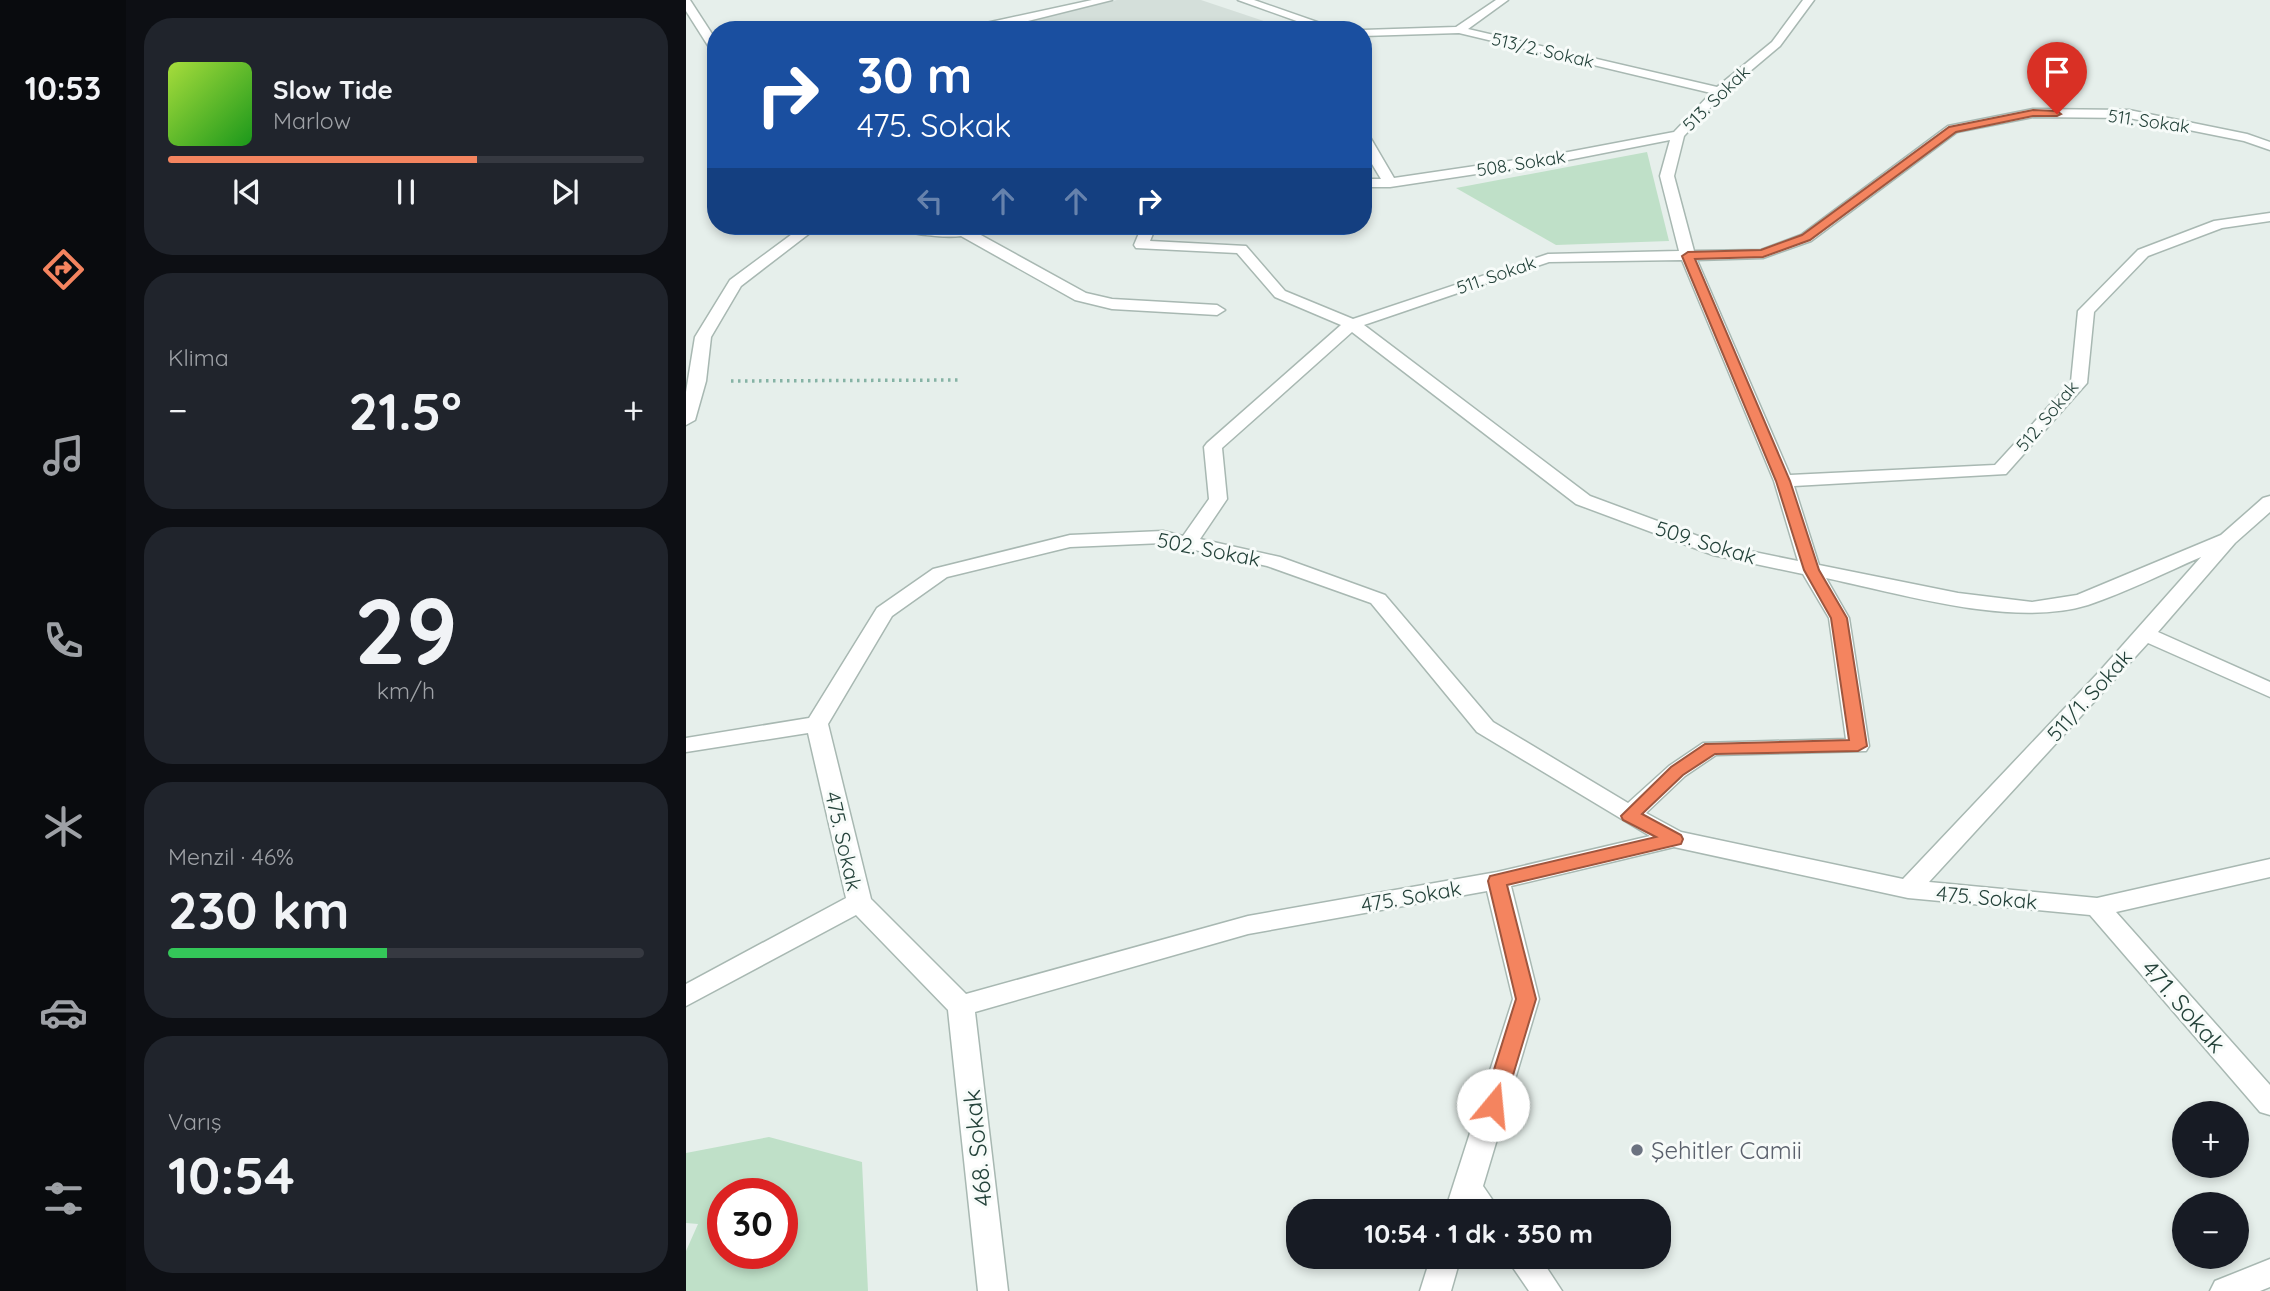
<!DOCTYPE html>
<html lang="tr">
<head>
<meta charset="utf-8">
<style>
  body { margin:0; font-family:Quicksand,sans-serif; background:#20242c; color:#f1f3f6; height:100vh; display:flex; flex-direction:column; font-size:26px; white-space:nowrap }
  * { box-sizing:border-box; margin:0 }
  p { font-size:23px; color:#9ea1a6 }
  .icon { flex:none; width:38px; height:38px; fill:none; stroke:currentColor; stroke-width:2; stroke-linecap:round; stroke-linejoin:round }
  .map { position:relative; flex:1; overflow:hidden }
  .panel { display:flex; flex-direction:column; gap:18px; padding:18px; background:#0d0f14; width:560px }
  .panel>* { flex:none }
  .hud { position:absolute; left:21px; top:21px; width:665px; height:214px; border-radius:28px; box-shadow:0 4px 10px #0003; background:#1a4fa0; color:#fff; overflow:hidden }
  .fabs { position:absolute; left:1486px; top:1101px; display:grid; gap:14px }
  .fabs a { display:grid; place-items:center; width:77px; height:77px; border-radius:50%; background:#171b24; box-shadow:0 4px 10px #0003; font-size:35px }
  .speed { position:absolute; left:21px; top:1178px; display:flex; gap:14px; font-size:35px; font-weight:700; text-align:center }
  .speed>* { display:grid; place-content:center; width:91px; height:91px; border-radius:50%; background:#171b24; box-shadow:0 4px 10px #0003; line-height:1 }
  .speed .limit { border:10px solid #d22; background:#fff; color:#111 }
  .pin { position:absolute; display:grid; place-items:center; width:60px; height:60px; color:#fff; margin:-72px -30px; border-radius:50% 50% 50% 0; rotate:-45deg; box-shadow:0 0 7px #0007 }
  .pin .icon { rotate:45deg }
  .me { position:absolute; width:77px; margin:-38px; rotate:17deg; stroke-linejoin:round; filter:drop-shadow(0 0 5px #0008) }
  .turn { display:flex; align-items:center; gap:24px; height:147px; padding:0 35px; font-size:32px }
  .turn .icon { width:91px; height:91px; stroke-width:2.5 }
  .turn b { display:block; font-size:49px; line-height:60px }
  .lanes { display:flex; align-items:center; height:66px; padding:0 35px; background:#0003; justify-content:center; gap:35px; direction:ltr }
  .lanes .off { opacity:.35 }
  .big { font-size:52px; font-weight:700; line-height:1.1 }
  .panel .card { flex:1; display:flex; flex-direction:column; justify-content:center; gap:10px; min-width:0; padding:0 24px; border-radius:28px; background:#20242c }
  .panel .dial { align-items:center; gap:0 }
  .dial b { font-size:91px; line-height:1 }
  .song { display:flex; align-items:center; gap:21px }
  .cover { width:84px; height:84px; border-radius:10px; background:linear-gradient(135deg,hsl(80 70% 55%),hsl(120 70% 35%)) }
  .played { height:7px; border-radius:4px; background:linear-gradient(90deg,#f4845f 65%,#363941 65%) }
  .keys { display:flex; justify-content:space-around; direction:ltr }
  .heat { display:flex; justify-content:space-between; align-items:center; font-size:38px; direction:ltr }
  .charge { height:10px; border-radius:5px; background:linear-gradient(90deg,#34c759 46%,#363941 0) }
  .trip { position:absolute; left:600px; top:1199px; width:385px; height:70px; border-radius:28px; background:#171b24; box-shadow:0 4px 10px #0003; font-weight:700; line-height:70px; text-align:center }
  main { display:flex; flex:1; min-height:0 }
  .dock { display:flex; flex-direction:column; width:126px; justify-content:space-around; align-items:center; background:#090b0e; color:#9ea1a6 }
  .dock .icon { width:49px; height:49px }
  .dock .on { color:#f4845f }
  .dock b { font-size:32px; color:#f1f3f6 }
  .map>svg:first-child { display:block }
  .built { fill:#d4dfda }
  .green { fill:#bfe0c8; fill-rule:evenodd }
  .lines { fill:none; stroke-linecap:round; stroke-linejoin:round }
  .minor-casing { stroke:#a8b8b2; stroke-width:3 }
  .path { stroke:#86b3a5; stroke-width:3.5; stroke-dasharray:2.5 4.5; stroke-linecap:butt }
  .minor { fill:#fff; fill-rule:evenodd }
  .route { fill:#f4845f; stroke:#9f563e; stroke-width:2 }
  .worship-dot { fill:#6b7280; stroke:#f7fbf9; stroke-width:2.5 }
  .labels { text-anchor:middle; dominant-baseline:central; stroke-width:6; stroke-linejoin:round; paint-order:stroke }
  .far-street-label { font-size:18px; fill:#24423a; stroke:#f7fbf9 }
  .street-label { font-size:21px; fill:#24423a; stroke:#f7fbf9 }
  .near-street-label { font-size:24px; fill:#24423a; stroke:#f7fbf9 }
  .near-worship-label { font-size:24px; fill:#5b616d; stroke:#f7fbf9; text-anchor:start }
</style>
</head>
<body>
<main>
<nav class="dock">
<b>10:53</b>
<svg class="icon on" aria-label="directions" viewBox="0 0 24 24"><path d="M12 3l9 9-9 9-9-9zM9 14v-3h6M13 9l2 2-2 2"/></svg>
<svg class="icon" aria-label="music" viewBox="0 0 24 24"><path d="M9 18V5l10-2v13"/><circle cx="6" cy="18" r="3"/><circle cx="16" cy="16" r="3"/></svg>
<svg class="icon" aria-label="phone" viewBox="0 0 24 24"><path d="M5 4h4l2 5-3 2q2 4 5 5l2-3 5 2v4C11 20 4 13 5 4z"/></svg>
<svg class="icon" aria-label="climate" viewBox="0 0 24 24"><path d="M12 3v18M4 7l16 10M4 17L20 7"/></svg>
<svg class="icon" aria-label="car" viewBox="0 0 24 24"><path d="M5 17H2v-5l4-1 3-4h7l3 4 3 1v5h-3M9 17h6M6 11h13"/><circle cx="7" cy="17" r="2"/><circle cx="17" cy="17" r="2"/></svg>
<svg class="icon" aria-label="filters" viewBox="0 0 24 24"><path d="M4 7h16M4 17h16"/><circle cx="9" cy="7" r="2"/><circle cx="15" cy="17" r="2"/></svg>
</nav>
<section class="panel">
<div class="card">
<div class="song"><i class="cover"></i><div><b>Slow Tide</b><p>Marlow</p></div></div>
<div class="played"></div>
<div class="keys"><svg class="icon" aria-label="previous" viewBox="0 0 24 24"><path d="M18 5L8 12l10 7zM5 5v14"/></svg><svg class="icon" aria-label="pause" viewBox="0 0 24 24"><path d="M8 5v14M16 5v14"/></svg><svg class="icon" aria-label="next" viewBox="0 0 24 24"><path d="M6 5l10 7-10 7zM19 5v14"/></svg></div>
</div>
<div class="card"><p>Klima</p>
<div class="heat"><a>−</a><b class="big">21.5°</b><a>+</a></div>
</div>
<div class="card dial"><b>29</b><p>km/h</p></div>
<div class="card"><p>Menzil · 46%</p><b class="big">230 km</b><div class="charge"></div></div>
<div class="card"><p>Varış</p><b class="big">10:54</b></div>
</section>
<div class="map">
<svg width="1584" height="1291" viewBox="0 0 1584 1291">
  <rect width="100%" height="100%" fill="#e6efeb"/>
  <path class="built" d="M 431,0 L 515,0 L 605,30 L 303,30 Z"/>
  <g class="green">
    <path d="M 961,152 L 983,241 L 870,245 L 770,188 Z"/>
    <path d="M 83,1137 L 176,1162 L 182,1291 L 0,1291 L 0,1251 L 12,1224 L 0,1223 L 0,1153 ZM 37,1194 L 96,1194 L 96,1253 L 37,1253 Z"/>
  </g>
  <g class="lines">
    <g class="minor-casing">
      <g id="minor">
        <path d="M 0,0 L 4,0 L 30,40 L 30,53 L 26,52 L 0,11 Z"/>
        <path d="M 406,0 L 426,0 L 310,29 L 268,30 Z"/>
        <path d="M 552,0 L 568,0 L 654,30 L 636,30 Z"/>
        <path d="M 810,0 L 822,0 L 782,29 L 1031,87 L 1086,42 L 1117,0 L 1128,0 L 1094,46 L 1037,94 L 998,136 L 988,176 L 1008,251 L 1075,250 L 1115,235 L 1262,126 L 1347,109 L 1443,110 L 1561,134 L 1584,142 L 1584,150 L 1558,141 L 1443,118 L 1347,117 L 1271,132 L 1125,241 L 1077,258 L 1011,260 L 1104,475 L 1309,465 L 1385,382 L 1392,311 L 1452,250 L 1528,221 L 1584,213 L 1584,221 L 1536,228 L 1462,256 L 1408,312 L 1401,383 L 1320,474 L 1108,486 L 1133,565 L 1272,593 L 1346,602 L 1391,595 L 1535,535 L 1577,498 L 1584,496 L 1584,512 L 1549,543 L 1472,632 L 1584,682 L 1584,697 L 1462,643 L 1243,882 L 1411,898 L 1584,859 L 1584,877 L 1430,912 L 1584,1085 L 1584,1115 L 1574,1112 L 1404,915 L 1222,898 L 988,847 L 825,886 L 853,999 L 797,1186 L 814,1211 L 759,1211 L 827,999 L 801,891 L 562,934 L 289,1012 L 322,1291 L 292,1291 L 262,1010 L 170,915 L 0,1006 L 0,984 L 160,898 L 122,733 L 0,752 L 0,738 L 123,718 L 191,608 L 247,569 L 384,535 L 477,531 L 497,536 L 523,499 L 518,447 L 521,443 L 655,325 L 589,297 L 551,253 L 450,248 L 448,245 L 456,226 L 470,226 L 464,241 L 560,246 L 599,291 L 667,319 L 862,254 L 993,251 L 974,176 L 984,140 L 877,161 L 704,187 L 677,187 L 677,179 L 695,179 L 677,149 L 677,133 L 684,137 L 708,178 L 877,153 L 988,132 L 1025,93 L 773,33 L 677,36 L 677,30 L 770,27 ZM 996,260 L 1088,481 L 1112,561 L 1039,546 L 904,496 L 678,325 L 863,262 ZM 666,332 L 890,504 L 1027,555 L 1117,574 L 1143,618 L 1160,739 L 1017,743 L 983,766 L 942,803 L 807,722 L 699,595 L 594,557 L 514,539 L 541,499 L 536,448 ZM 477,543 L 581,566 L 685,603 L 791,732 L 964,836 L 811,872 L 562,916 L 280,994 L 185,899 L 142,724 L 206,616 L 261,577 L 384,547 ZM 1515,557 L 1412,673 L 1217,879 L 995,832 L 960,813 L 999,776 L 1030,755 L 1180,751 L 1183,746 L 1163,618 L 1140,578 C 1216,594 1327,628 1402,605 C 1441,592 1478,573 1515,557 Z"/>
        <path d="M 117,226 L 133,226 L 55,286 L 25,337 L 20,381 L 9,420 L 0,425 L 0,392 L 9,337 L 44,280 Z"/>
        <path d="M 210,226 L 264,229 L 332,226 L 325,230 L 293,234 L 400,293 L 426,299 L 531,305 L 539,310 L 531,315 L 426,309 L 389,300 L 275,236 C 260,238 221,235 210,226 Z"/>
        <path d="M 745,1256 L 775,1256 L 765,1291 L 734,1291 Z"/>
        <path d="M 819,1256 L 853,1256 L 876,1291 L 843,1291 Z"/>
        <path d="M 1584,1259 L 1584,1287 L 1574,1291 L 1524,1291 L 1529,1281 Z"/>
      </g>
    </g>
    <path class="path" d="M 45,381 L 272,380"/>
    <use href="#minor" class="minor"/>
  </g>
  <path class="route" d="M 1347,110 L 1371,111 L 1375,114 L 1371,116 L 1347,116 L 1270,132 L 1124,240 L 1077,257 L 1009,259 L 1104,481 L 1133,570 L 1161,618 L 1181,746 L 1172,751 L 1029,754 L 997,775 L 956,814 L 995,835 L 997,839 L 995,844 L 821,885 L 850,999 L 818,1105 L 815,1111 L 807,1114 L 800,1111 L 797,1105 L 830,999 L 802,881 L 804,876 L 970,837 L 937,820 L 935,816 L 985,767 L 1019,744 L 1163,740 L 1145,618 L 1118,570 L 1090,481 L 996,256 L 1002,252 L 1075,250 L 1116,235 L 1263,127 Z"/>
  <circle class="worship-dot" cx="951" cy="1150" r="7"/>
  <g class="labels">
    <g class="far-street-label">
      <text transform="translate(857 50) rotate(13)">513/2. Sokak</text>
      <text transform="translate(1030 98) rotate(-44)">513. Sokak</text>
      <text transform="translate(1463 121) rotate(8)">511. Sokak</text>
      <text transform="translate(835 163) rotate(-9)">508. Sokak</text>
      <text transform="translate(810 275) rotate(-19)">511. Sokak</text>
      <text transform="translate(1361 416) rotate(-50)">512. Sokak</text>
    </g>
    <g class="street-label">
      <text transform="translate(1020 542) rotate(17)">509. Sokak</text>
      <text transform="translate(523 549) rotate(11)">502. Sokak</text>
      <text transform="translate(1403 695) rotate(-48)">511/1. Sokak</text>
      <text transform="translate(158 841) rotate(77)">475. Sokak</text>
      <text transform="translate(725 896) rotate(-10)">475. Sokak</text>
      <text transform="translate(1301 897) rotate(5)">475. Sokak</text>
    </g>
    <g class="near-street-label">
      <text transform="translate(1498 1006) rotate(49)">471. Sokak</text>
      <text transform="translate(291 1148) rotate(-96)">468. Sokak</text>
    </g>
    <g class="near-worship-label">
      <text x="965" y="1150">Şehitler Camii</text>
    </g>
  </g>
</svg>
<div class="fabs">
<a>+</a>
<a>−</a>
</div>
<div class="speed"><div class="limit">30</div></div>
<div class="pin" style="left:1371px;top:114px;background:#d93025"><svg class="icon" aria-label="arrive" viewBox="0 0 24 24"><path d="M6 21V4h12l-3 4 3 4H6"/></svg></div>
<svg class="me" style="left:807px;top:1105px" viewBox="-20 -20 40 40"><circle r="19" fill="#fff"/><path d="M0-13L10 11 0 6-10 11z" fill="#f4845f"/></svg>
<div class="trip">10:54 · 1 dk · 350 m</div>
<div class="hud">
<div class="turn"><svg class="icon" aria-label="right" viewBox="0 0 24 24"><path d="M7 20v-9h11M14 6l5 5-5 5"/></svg><div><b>30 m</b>475. Sokak</div></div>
<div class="lanes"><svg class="icon off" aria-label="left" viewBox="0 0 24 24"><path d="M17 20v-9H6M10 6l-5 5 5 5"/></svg><svg class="icon off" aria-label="ahead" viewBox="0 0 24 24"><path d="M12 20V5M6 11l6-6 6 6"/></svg><svg class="icon off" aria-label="ahead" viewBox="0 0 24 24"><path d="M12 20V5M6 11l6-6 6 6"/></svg><svg class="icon" aria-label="right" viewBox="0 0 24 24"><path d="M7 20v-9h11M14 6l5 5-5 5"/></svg></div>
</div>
</div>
</main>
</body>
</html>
